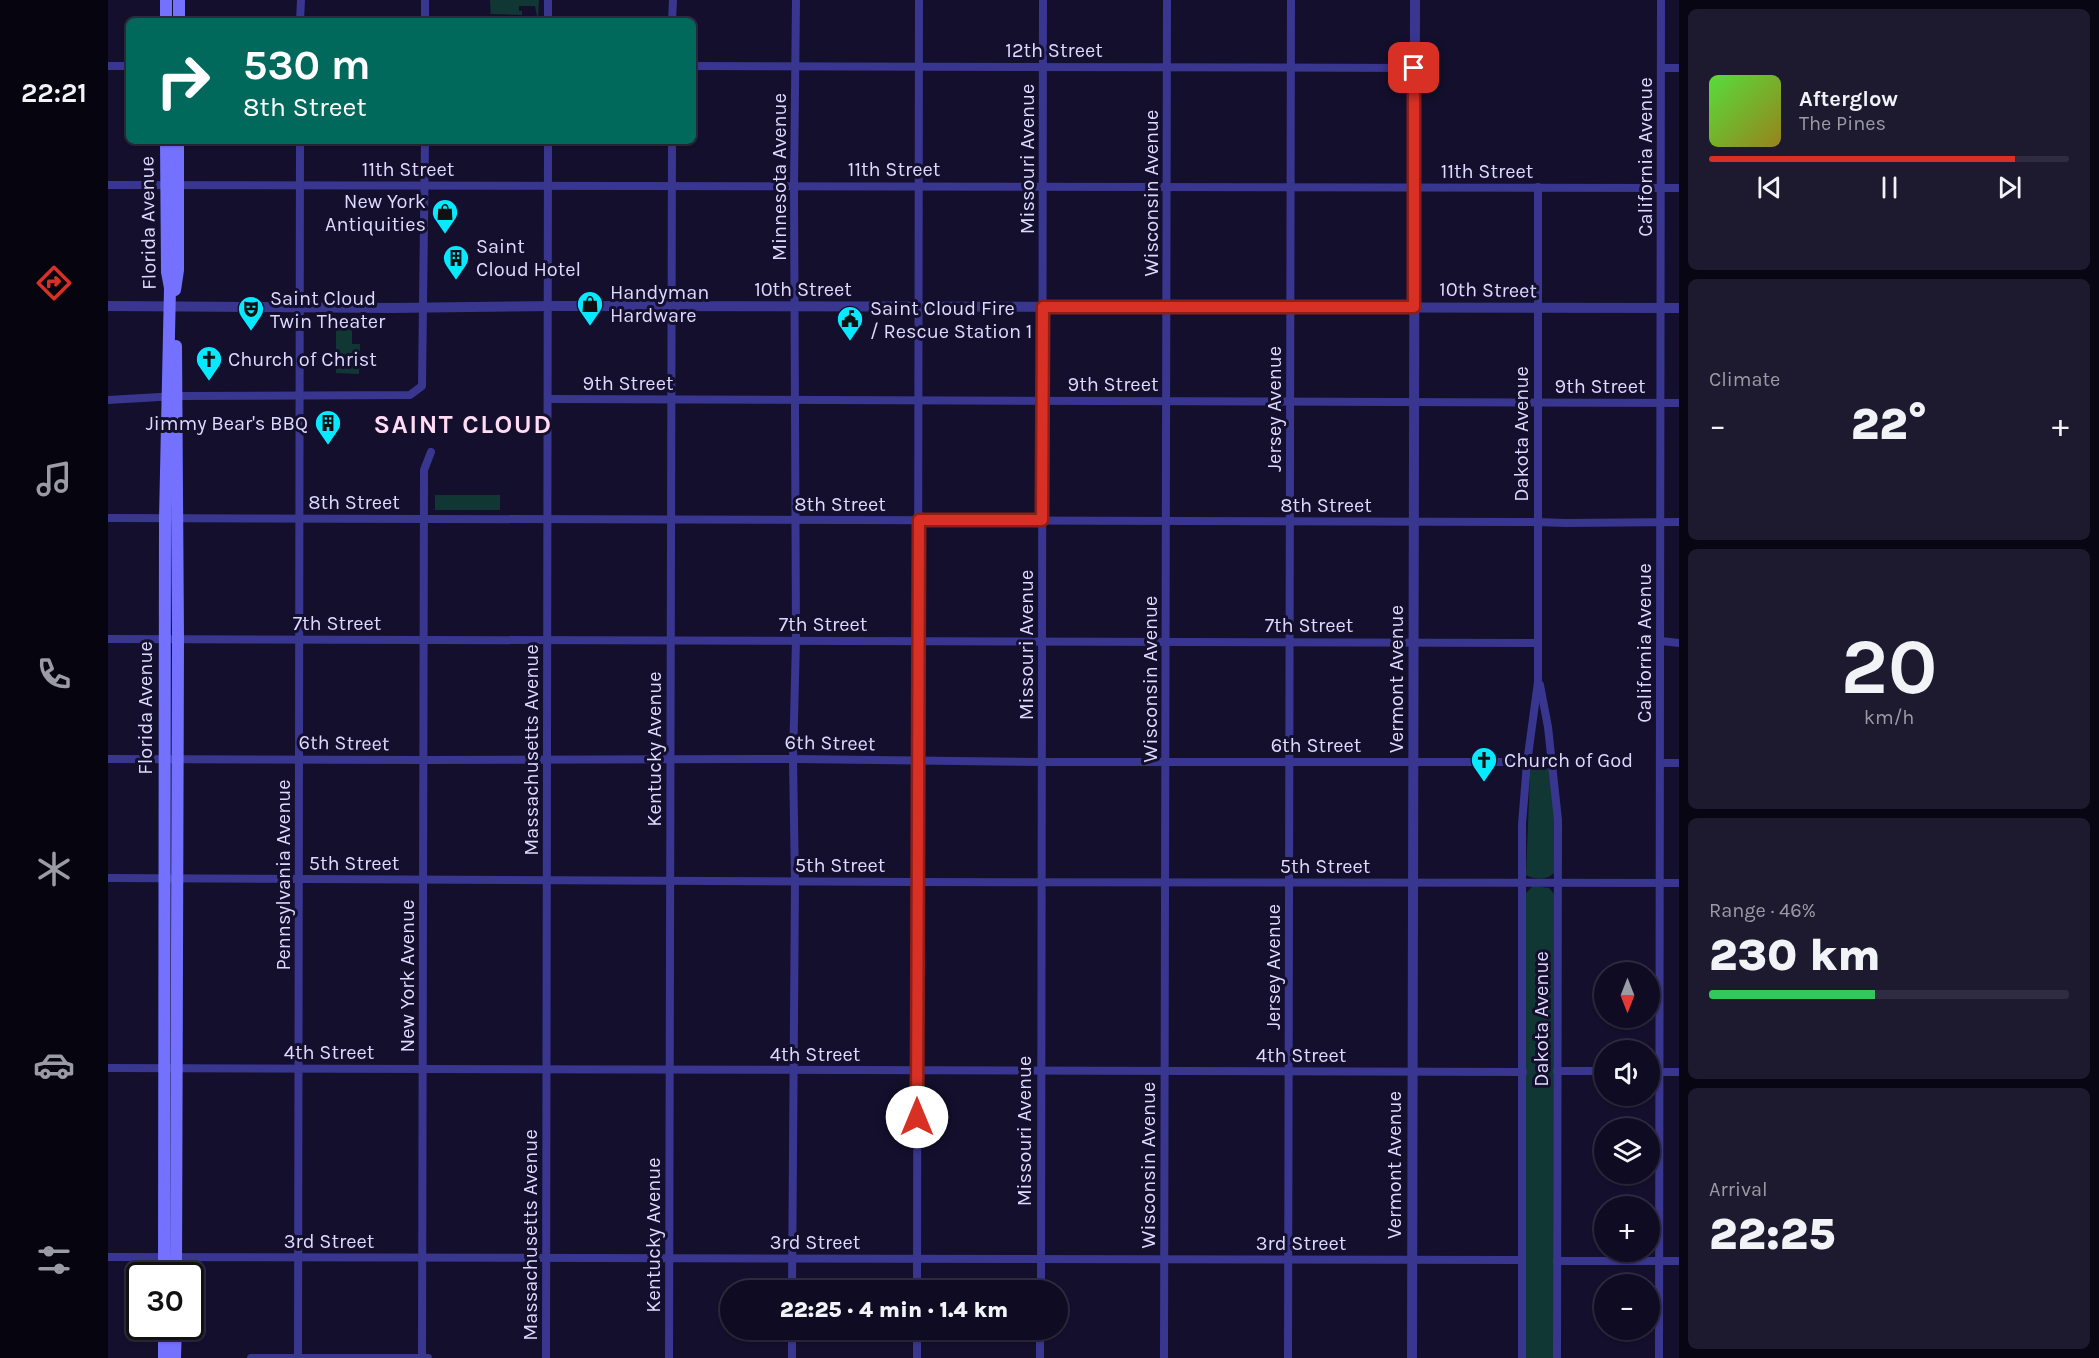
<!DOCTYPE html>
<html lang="en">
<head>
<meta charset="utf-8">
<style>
  body { margin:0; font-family:Karla,sans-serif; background:#1d192f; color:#f1f3f6; height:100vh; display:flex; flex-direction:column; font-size:22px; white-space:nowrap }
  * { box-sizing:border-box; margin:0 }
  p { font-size:20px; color:#9b9ba5 }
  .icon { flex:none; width:33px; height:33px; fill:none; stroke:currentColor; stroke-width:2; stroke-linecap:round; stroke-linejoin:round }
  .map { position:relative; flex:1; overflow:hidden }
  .drawer { display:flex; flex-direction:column; gap:9px; padding:9px; background:#080613; width:420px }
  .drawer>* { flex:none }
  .top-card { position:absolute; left:18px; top:18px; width:570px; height:126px; border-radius:9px; box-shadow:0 2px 4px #0004,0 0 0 2px #2f2b40; background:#00695c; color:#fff; overflow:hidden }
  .needle { width:39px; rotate:180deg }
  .fabs { position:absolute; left:1486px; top:962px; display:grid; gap:12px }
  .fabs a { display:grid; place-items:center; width:66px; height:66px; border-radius:50%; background:#0f0b22; box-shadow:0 2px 4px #0004,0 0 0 2px #2f2b40; font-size:30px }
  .speed { position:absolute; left:18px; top:1262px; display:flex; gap:12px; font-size:30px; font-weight:700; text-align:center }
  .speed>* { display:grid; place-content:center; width:78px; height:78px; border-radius:50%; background:#0f0b22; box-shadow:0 2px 4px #0004,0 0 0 2px #2f2b40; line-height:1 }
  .speed .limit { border:3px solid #111; border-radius:9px; background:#fff; color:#111 }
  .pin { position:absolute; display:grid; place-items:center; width:51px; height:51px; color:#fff; margin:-26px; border-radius:12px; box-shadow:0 3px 9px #0006 }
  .me { position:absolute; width:66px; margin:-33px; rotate:0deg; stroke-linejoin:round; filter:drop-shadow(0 0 4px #0008) }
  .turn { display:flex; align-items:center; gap:21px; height:126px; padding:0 18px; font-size:27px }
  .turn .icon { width:78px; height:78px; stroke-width:2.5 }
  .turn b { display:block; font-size:42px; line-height:51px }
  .big { font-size:45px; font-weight:800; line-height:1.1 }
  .drawer .tile { flex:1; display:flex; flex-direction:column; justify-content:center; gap:9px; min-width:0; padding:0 21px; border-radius:9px; background:#1d192f }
  .drawer .dial { align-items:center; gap:0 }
  .dial b { font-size:78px; line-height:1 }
  .song { display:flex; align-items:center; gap:18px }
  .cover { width:72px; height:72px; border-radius:9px; background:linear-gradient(135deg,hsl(110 70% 55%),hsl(50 70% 35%)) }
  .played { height:6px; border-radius:3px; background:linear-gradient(90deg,#d93025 85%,#2f2b40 85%) }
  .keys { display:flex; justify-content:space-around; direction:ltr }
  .heat { display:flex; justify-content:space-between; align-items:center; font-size:33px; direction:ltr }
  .charge { height:9px; border-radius:4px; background:linear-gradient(90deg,#34c759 46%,#2f2b40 0) }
  .trip { position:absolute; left:612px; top:1280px; width:348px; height:60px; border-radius:30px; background:#0f0b22; box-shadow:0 2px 4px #0004,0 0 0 2px #2f2b40; font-weight:800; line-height:60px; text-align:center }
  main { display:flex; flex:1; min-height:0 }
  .tabs { display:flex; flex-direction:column; width:108px; justify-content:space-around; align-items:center; background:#06040e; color:#9b9ba5 }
  .tabs .icon { width:42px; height:42px }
  .tabs .on { color:#d93025 }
  .tabs b { font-size:27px; color:#f1f3f6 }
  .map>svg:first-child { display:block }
  .green { fill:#113735 }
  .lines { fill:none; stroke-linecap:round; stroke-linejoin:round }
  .minor { stroke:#39368f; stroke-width:8 }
  .tertiary { stroke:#39368f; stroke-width:10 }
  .secondary { stroke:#7471ff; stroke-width:12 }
  .route-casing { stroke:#8d1f18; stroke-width:15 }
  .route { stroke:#d93025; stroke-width:10 }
  .labels { text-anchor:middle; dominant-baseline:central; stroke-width:6; stroke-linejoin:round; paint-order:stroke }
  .street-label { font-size:20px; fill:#dedaff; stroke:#140f2d }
  .poi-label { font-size:20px; fill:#dedaff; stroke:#140f2d; text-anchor:start }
  .district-label { font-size:26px; font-weight:bold; letter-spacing:1.5px; fill:#ffdcf3; stroke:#140f2d }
</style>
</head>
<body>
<main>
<nav class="tabs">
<b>22:21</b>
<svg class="icon on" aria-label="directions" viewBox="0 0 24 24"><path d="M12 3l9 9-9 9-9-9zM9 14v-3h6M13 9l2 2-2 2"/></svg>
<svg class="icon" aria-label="music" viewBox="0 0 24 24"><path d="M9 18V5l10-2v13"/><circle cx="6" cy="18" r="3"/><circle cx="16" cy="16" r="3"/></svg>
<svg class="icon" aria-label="phone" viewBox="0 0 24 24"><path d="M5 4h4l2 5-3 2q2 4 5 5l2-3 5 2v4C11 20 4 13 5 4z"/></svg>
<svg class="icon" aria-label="climate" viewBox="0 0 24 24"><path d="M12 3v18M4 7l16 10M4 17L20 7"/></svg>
<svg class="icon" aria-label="car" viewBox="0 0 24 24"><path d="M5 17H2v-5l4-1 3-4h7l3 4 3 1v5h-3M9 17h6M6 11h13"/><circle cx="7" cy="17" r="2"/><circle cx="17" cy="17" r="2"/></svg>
<svg class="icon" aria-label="filters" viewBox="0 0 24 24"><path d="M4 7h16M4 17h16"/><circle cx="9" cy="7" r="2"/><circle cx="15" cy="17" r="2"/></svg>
</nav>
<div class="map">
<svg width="1571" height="1358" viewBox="0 0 1571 1358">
  <rect width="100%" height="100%" fill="#140f2d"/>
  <g class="green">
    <path d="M 382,0 L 431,0 L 430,21 L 427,6 L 411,6 L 411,11 L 414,11 L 414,15 L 383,14 L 383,20 Z"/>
    <path d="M 228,318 L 244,318 L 244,344 L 252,344 L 251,374 L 228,373 Z"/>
    <rect x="327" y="495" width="65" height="15"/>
    <path d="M 1435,765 L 1442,770 L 1446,816 L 1446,873 C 1439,880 1426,880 1418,875 L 1422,774 L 1423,768 Z"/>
    <path d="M 1425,886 L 1441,888 L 1446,894 L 1445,1358 L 1418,1358 L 1418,893 Z"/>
  </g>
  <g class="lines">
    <g class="minor">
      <path d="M 317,0 L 317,21"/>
      <path d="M 192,21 L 193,0"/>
      <path d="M 440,21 L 440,0"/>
      <path d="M 564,21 L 565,0"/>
      <path d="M 0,66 L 21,66"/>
      <path d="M 585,66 L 1307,68"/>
      <path d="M 1554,68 L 1571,68"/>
      <path d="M 0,185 L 1571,188"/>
      <path d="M 440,399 L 1571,403"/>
      <path d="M 0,400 L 69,396 L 302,395 L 314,386 L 317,141"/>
      <path d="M 0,518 L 1429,522 L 1457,523 L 1571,522"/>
      <path d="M 0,639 L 1429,643"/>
      <path d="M 1553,641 L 1571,643"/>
      <path d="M 1432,685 L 1440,727 L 1450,820 L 1449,1358"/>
      <path d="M 0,759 L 316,760 L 685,759 L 935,762 L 1444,762"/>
      <path d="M 1552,763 L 1571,763"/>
      <path d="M 0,878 L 811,882 L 1571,883"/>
      <path d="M 0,1068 L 1415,1072"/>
      <path d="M 1449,1071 L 1497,1071"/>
      <path d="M 1542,1072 L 1571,1072"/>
      <path d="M 0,1257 L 1414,1260"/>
      <path d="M 1449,1261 L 1571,1261"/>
      <path d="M 684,1290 L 687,882 L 685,759 L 688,640 L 686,185 L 688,0"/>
      <path d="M 809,1290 L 811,0"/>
      <path d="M 933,1290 L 935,0"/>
      <path d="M 143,1358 L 320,1358"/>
      <path d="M 190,1358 L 192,141"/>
      <path d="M 314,1358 L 316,470 L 323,452"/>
      <path d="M 438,1358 L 440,141"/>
      <path d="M 561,1358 L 564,141"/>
      <path d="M 684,1358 L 684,1329"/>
      <path d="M 809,1358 L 809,1329"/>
      <path d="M 932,1358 L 932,1329"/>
      <path d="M 1056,1358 L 1059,0"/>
      <path d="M 1180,1358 L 1183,0"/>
      <path d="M 1414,1358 L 1414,824 L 1419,763 L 1430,682 L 1430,187"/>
      <path d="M 1551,1358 L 1553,0"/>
    </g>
    <g class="tertiary">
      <path d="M 0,306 L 284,308 L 449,306 L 1571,308"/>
      <path d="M 1304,1358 L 1307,0"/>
    </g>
    <g class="secondary">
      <path d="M 58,0 L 58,21"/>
      <path d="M 71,21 L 71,0"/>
      <path d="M 67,290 L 70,270 L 70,141"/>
      <path d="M 56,1275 L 57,518 L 62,288 L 59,272 L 58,141"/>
      <path d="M 68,1275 L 70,639 L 68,346"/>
      <path d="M 56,1358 L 56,1326"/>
      <path d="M 67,1358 L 68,1326"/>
    </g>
  </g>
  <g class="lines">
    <g class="route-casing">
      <path id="route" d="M 809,1117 L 811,520 L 934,520 L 935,307 L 1306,307 L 1306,68"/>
    </g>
    <use href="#route" class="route"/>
  </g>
  <defs>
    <g id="shop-pin" transform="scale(1.35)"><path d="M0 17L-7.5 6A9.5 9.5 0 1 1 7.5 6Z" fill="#06e9ff" stroke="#140f2d"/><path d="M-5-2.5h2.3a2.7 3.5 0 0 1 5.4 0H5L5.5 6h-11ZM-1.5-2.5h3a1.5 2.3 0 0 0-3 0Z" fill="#111"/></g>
    <g id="building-pin" transform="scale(1.35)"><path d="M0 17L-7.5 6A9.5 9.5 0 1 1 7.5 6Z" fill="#06e9ff" stroke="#140f2d"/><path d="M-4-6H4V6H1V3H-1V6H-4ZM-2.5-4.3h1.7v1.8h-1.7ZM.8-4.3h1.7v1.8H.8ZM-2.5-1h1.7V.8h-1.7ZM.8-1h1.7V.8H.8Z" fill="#111"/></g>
    <g id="theatre-pin" transform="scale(1.35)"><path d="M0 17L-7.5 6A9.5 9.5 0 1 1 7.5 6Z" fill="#06e9ff" stroke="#140f2d"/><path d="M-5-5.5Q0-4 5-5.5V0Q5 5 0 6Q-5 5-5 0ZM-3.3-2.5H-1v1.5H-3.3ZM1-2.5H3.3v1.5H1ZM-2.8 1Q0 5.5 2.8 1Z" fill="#111"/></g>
    <g id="civic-pin" transform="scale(1.35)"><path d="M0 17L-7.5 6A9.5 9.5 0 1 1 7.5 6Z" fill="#06e9ff" stroke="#140f2d"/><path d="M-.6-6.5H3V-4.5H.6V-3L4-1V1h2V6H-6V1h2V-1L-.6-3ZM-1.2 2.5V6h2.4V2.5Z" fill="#111"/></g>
    <g id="church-pin" transform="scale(1.35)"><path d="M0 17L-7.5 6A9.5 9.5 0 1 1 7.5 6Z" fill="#06e9ff" stroke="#140f2d"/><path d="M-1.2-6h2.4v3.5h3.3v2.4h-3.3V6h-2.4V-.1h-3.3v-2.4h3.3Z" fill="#111"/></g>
  </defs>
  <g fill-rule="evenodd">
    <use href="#shop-pin" x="337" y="212"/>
    <use href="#building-pin" x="348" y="258"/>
    <use href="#shop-pin" x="482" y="304"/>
    <use href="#theatre-pin" x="143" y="309"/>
    <use href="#civic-pin" x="742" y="319"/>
    <use href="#church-pin" x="101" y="359"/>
    <use href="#building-pin" x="220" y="423"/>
    <use href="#church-pin" x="1376" y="760"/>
  </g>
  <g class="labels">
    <g class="street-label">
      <text x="946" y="50">12th Street</text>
      <text transform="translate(1537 157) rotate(-90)">California Avenue</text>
      <text transform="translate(919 159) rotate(-90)">Missouri Avenue</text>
      <text x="300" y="169">11th Street</text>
      <text x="786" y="169">11th Street</text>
      <text x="1379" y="171">11th Street</text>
      <text transform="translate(671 177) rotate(-90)">Minnesota Avenue</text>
      <text transform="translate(1043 193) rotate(-90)">Wisconsin Avenue</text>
      <text transform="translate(40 223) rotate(-91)">Florida Avenue</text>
      <text x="695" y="289">10th Street</text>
      <text transform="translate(1380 290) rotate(1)">10th Street</text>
      <text x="520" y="383">9th Street</text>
      <text x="1005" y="384">9th Street</text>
      <text x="1492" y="386">9th Street</text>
      <text transform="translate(1166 409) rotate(-90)">Jersey Avenue</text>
      <text transform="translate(1413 434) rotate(-90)">Dakota Avenue</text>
      <text x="246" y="502">8th Street</text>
      <text x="732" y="504">8th Street</text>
      <text x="1218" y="505">8th Street</text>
      <text x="229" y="623">7th Street</text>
      <text x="715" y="624">7th Street</text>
      <text x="1201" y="625">7th Street</text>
      <text transform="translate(1536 643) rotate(-90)">California Avenue</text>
      <text transform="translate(918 645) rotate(-90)">Missouri Avenue</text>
      <text transform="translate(1042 679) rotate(-90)">Wisconsin Avenue</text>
      <text transform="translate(1288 679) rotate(-90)">Vermont Avenue</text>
      <text transform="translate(37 708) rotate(-90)">Florida Avenue</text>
      <text transform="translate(236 743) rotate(1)">6th Street</text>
      <text transform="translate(722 743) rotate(1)">6th Street</text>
      <text x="1208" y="745">6th Street</text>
      <text transform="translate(546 749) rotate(-90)">Kentucky Avenue</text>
      <text transform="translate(423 750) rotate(-90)">Massachusetts Avenue</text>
      <text x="246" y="863">5th Street</text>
      <text x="732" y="865">5th Street</text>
      <text x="1217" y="866">5th Street</text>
      <text transform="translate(175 875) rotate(-90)">Pennsylvania Avenue</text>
      <text transform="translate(1165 967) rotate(-90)">Jersey Avenue</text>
      <text transform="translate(299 976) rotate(-90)">New York Avenue</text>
      <text transform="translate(1433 1019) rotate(-90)">Dakota Avenue</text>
      <text x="221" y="1052">4th Street</text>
      <text x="707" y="1054">4th Street</text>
      <text x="1193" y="1055">4th Street</text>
      <text transform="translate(916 1131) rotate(-90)">Missouri Avenue</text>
      <text transform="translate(1040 1165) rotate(-90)">Wisconsin Avenue</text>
      <text transform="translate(1286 1165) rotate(-90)">Vermont Avenue</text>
      <text transform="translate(422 1235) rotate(-90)">Massachusetts Avenue</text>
      <text transform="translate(545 1235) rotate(-90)">Kentucky Avenue</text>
      <text x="221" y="1241">3rd Street</text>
      <text x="707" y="1242">3rd Street</text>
      <text x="1193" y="1243">3rd Street</text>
    </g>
    <g class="poi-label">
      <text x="318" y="201" text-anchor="end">New York<tspan x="318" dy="23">Antiquities</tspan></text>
      <text x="368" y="246">Saint<tspan x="368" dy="23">Cloud Hotel</tspan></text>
      <text x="502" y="292">Handyman<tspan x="502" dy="23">Hardware</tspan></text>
      <text x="162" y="298">Saint Cloud<tspan x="162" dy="23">Twin Theater</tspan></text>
      <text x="762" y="308">Saint Cloud Fire<tspan x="762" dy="23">/ Rescue Station 1</tspan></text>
      <text x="120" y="359">Church of Christ</text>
      <text x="200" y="423" text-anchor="end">Jimmy Bear's BBQ</text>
      <text x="1396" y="760">Church of God</text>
    </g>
    <g class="district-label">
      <text x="355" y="424">SAINT CLOUD</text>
    </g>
  </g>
</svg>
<div class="fabs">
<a><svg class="needle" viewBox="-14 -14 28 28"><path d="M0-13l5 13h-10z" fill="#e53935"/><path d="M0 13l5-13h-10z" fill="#9b9ba5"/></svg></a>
<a><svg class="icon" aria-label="sound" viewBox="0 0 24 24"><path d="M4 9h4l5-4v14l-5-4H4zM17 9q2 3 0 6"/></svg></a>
<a><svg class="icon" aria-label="layers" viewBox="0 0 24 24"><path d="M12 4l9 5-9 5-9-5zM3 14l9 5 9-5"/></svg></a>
<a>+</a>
<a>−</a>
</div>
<div class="speed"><div class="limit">30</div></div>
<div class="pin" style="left:1306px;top:68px;background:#d93025"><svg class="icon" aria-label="arrive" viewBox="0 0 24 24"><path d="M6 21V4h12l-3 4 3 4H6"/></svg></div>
<svg class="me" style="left:809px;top:1117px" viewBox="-20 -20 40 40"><circle r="19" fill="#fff"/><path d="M0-13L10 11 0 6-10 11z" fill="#d93025"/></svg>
<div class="trip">22:25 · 4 min · 1.4 km</div>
<div class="top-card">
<div class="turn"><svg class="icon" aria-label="right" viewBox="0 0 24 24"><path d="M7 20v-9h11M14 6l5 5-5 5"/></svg><div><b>530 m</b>8th Street</div></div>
</div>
</div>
<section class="drawer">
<div class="tile">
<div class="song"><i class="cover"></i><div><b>Afterglow</b><p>The Pines</p></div></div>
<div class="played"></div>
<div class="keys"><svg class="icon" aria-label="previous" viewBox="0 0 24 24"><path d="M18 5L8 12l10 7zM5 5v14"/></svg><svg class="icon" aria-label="pause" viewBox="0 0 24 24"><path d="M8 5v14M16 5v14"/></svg><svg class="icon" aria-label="next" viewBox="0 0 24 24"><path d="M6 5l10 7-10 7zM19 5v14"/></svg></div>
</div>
<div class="tile"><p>Climate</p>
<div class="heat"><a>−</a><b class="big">22°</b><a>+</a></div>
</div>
<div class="tile dial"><b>20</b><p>km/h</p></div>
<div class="tile"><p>Range · 46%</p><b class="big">230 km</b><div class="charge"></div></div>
<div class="tile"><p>Arrival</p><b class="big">22:25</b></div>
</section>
</main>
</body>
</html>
